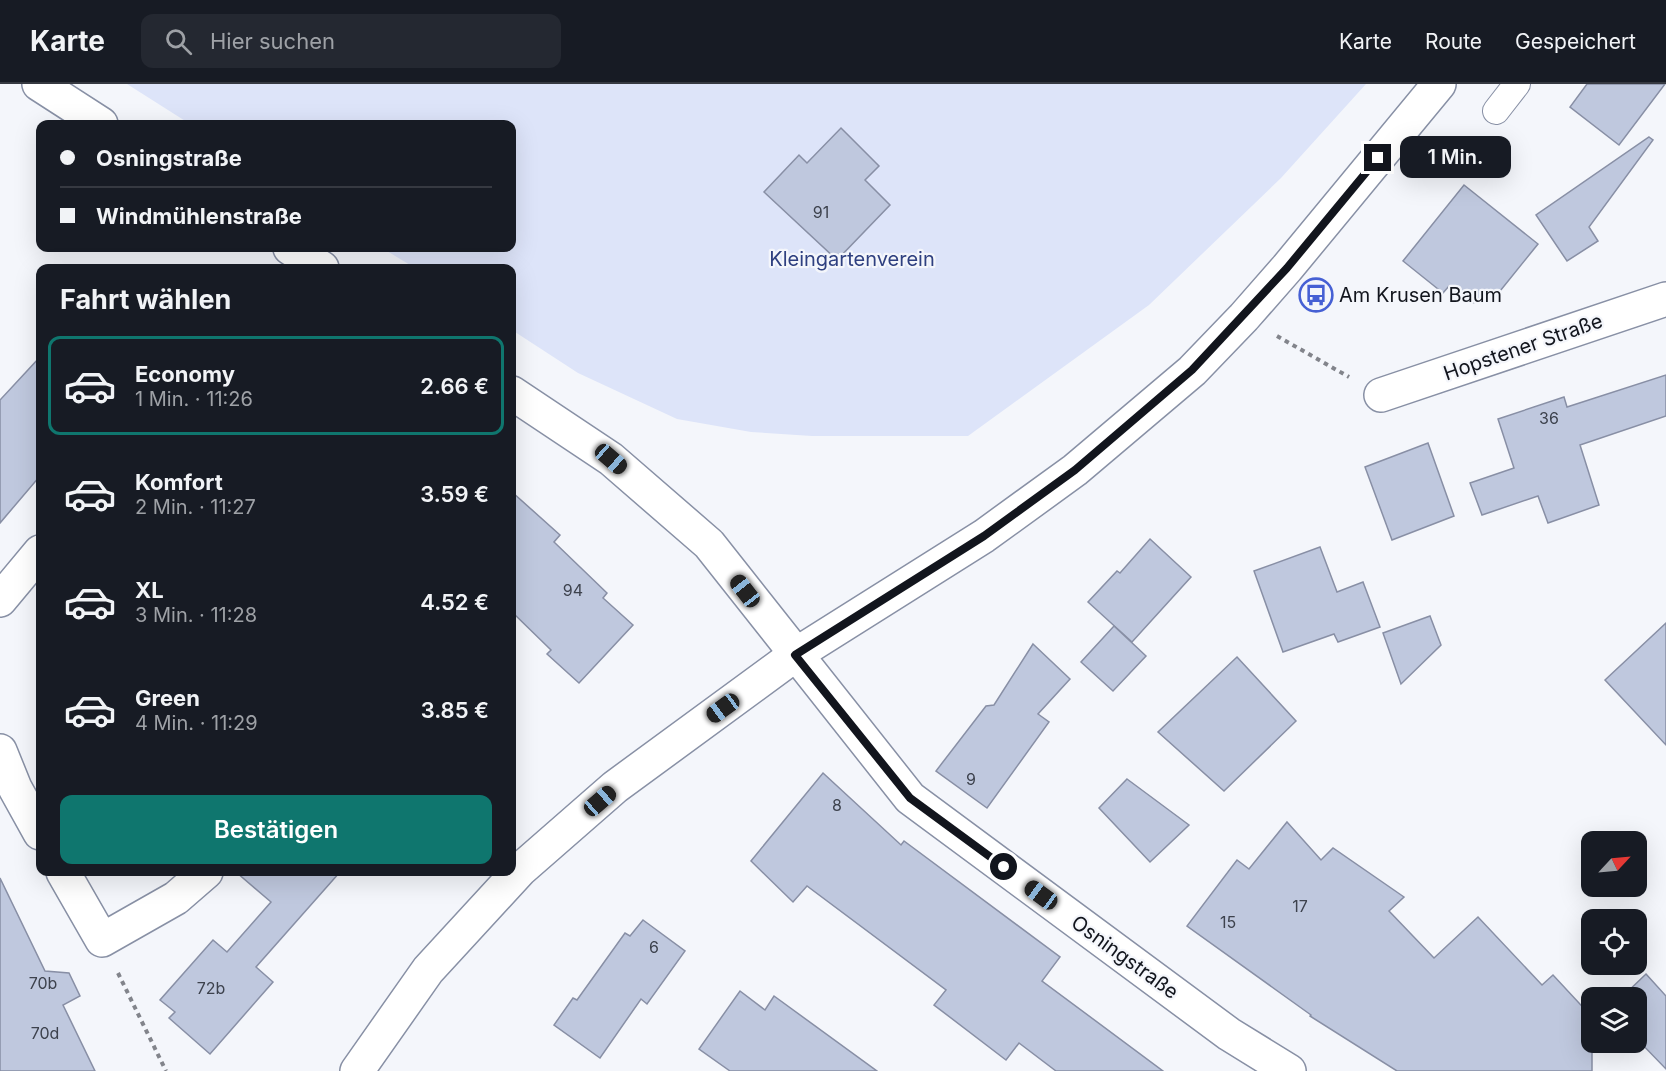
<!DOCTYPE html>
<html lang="de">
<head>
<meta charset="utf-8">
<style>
	:root { --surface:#171b24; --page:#242831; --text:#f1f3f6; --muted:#9ea1a6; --line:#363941; --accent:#0f766e }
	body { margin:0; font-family:Inter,sans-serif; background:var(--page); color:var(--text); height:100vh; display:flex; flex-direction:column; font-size:22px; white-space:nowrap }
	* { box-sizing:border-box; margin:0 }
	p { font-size:20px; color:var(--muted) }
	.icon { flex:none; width:33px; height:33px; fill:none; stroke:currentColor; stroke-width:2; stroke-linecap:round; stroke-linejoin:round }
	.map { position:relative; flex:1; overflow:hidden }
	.side { position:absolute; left:36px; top:180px; width:480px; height:612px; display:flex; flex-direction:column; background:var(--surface); border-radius:12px; box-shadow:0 6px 24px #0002 }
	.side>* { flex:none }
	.guide { position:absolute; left:36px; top:36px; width:480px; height:132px; border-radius:12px; box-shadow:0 6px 24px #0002; display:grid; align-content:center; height:132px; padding:0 24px; background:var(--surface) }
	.needle { width:39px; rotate:64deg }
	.controls { position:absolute; left:1581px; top:747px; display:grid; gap:12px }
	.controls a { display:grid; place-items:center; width:66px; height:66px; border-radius:12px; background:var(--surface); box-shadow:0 6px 24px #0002; font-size:30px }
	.end { position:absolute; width:27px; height:27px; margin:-14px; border:8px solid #12151d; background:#fff; box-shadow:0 0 0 3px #fff }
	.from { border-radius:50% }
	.bubble { position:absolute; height:42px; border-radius:12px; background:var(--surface); box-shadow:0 6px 24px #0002; font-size:20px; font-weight:600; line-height:42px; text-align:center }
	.car { position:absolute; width:18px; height:36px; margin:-18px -9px; border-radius:8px; box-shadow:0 0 4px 2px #0007; background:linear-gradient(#222 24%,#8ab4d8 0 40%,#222 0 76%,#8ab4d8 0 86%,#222 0) }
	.guide b { display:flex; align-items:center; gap:21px; height:57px; font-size:22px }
	.guide b+b { border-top:2px solid var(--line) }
	.guide i { width:15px; height:15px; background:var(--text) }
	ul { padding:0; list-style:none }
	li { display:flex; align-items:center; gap:18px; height:99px; margin:0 12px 9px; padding:0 12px; border:3px solid transparent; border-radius:12px }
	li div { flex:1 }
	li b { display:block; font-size:22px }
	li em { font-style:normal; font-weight:600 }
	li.selected { border-color:var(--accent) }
	li>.icon { width:54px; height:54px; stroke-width:1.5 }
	h2 { padding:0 24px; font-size:27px; line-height:72px }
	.cta { display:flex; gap:12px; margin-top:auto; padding:12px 24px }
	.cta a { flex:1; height:69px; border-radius:12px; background:var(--accent); color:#fff; font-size:24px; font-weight:600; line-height:69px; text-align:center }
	header { display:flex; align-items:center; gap:36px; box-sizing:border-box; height:84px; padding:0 30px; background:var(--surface); border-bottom:2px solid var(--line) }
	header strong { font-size:28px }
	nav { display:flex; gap:33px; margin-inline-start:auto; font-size:21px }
	.search { width:420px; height:54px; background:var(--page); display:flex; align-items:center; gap:15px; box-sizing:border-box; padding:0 21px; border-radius:12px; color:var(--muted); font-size:22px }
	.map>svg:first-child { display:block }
</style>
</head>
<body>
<header>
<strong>Karte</strong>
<div class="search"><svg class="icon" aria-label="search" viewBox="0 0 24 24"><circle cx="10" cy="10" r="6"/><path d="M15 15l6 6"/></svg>Hier suchen</div>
<nav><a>Karte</a><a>Route</a><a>Gespeichert</a></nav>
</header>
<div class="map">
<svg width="1666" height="987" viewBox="0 0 1666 987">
	<rect width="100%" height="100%" fill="#f4f6fb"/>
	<polygon fill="#dde4f9" points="127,0 1366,0 1281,94 1149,221 968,352 812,352 751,348 677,335 578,289 512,246 512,184 415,184 382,164 512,164 512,40 190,40"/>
	<g fill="#bfc8de" stroke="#888fa5" stroke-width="1.5">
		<polygon points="1587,0 1665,0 1619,61 1570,23"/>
		<polygon points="841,44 879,82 865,96 890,121 837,176 764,108 799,71 807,79"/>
		<polygon points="1649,53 1653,56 1589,143 1598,157 1567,177 1536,131"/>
		<polygon points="1464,101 1538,160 1492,217 1469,219 1449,202 1443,209 1403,177"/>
		<polygon points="40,273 40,392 0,439 0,316"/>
		<polygon points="1666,291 1666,332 1580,361 1599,421 1548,439 1538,412 1482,431 1470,399 1514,384 1498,335 1564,313 1567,323"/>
		<polygon points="1428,359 1454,432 1392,456 1365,383"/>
		<polygon points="512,408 560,451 554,458 607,509 603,514 633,541 579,599 547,570 551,566 512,528"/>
		<polygon points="1150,455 1191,493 1132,558 1088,518 1117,487 1120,489"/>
		<polygon points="1320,463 1337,508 1363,498 1380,543 1338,558 1334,550 1283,568 1254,487"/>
		<polygon points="1430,532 1441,561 1401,600 1383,549"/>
		<polygon points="1666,539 1666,661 1605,596"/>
		<polygon points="1114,542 1146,572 1113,607 1081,578"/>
		<polygon points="1033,560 1070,595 1038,630 1049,638 987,724 936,687 986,622 994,621"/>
		<polygon points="1237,573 1296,637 1224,707 1158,648"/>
		<polygon points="823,689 901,761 904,757 1060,873 1042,897 1163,987 1056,987 1019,959 1006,976 934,921 946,906 807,802 793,818 751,777"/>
		<polygon points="1127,695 1189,741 1150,778 1099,724"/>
		<polygon points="1287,738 1321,776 1333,764 1404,813 1389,827 1434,874 1478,833 1542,901 1553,891 1592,933 1592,987 1397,987 1310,932 1311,931 1187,842 1237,776 1249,785"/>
		<polygon points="236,788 340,788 256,883 273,898 210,970 169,934 175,928 160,916 213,856 227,868 271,818"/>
		<polygon points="0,794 45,887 69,889 80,912 63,921 95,987 0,987"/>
		<polygon points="643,836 685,867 647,920 641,915 600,974 554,941 573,914 577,916 625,849 630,852"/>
		<polygon points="1646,890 1666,912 1666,985 1636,954 1636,914 1621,914"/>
		<polygon points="740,907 765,926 774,912 877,987 730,987 699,965"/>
	</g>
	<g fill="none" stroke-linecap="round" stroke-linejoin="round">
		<g stroke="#8890a5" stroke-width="28">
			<polyline id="service" points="1496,27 1517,0"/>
		</g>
		<g stroke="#8890a5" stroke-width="36">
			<g id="minor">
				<polyline points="39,0 101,40"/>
				<polyline points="290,164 322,184"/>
				<polyline points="512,309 611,375 709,460 910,714 1229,950 1289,987"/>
				<polyline points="1381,311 1666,215"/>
				<polyline points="0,516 40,468"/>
				<polyline points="0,667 15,704 40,749"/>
				<polyline points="63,788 102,856 176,814 206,788"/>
			</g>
		</g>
		<g stroke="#8890a5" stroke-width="36">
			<polyline id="tertiary" points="357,987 428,886 520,786 615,703 795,571 984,452 1075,386 1192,287 1244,233 1287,184 1439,0"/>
		</g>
		<g stroke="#82848b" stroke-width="4" stroke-dasharray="4.5 4.5" stroke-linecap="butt">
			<polyline points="1277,252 1349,293"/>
			<polyline points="118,889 166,987"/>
		</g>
		<use href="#service" stroke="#fff" stroke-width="26"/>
		<use href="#minor" stroke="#fff" stroke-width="33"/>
		<use href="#tertiary" stroke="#fff" stroke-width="33"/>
	</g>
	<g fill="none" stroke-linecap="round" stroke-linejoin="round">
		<polyline stroke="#12151d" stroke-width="8" points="1004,783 910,714 795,571 984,452 1075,386 1192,286 1287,184 1378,74"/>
	</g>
	<defs>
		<g id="bus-ring" transform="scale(1.725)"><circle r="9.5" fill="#f4f6fb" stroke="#4660d4" stroke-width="1.5"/><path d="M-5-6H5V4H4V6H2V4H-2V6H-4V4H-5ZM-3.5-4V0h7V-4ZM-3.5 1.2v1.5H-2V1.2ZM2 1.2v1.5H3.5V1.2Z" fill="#4660d4"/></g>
	</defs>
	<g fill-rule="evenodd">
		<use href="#bus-ring" x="1316" y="211"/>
	</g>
	<g text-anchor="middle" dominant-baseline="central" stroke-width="4.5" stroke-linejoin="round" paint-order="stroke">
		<g font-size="16" fill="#3d424d">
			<text x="821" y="128">91</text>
			<text x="1549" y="334">36</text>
			<text x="573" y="506">94</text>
			<text x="971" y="695">9</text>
			<text x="837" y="721">8</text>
			<text x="1300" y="822">17</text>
			<text x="1228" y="838">15</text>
			<text x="654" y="863">6</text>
			<text x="43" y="899">70b</text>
			<text x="211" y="904">72b</text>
			<text x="45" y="949">70d</text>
		</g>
		<g font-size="20" fill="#2f4080" stroke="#f4f6fb">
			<text x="852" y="175">Kleingartenverein</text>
		</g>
		<g font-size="20" fill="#12151d" stroke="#f4f6fb" text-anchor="start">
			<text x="1339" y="211">Am Krusen Baum</text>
		</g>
		<g font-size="20" fill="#12151d" stroke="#f4f6fb">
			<text transform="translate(1523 263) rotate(-19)">Hopstener Straße</text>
			<text transform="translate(1125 873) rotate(36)">Osningstraße</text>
		</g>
	</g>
</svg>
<div class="controls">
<a><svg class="needle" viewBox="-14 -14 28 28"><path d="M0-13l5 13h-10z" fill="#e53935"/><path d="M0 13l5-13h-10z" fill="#9ea1a6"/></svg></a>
<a><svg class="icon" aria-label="locate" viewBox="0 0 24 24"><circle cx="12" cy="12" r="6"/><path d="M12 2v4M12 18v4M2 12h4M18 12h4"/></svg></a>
<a><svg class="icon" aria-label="layers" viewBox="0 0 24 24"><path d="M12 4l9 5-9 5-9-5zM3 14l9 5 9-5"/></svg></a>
</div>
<i class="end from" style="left:1004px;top:783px"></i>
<i class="end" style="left:1378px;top:74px"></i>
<div class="bubble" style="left:1400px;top:52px;width:111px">1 Min.</div>
<i class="car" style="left:611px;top:375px;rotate:131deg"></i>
<i class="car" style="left:745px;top:507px;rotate:322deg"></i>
<i class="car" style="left:723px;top:624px;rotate:234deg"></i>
<i class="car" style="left:600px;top:717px;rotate:49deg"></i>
<i class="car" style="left:1041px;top:811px;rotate:306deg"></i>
<div class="guide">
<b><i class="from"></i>Osningstraße</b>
<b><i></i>Windmühlenstraße</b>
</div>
<section class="side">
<h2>Fahrt wählen</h2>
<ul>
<li class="selected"><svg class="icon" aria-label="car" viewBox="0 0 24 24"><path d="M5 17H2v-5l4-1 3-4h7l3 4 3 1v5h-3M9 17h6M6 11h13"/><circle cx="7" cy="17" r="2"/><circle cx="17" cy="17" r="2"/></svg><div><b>Economy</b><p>1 Min. · 11:26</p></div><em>2.66 €</em></li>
<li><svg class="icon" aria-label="car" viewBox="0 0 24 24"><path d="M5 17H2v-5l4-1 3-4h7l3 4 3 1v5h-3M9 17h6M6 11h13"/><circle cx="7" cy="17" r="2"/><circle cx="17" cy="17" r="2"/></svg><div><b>Komfort</b><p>2 Min. · 11:27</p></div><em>3.59 €</em></li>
<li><svg class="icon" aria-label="car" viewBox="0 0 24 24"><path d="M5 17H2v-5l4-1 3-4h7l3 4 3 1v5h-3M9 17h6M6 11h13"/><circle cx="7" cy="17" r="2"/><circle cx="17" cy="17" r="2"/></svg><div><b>XL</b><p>3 Min. · 11:28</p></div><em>4.52 €</em></li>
<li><svg class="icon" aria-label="car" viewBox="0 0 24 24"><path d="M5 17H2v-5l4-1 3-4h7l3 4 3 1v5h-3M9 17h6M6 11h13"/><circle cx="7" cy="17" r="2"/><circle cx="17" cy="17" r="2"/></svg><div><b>Green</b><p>4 Min. · 11:29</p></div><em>3.85 €</em></li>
</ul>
<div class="cta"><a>Bestätigen</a></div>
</section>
</div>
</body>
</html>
